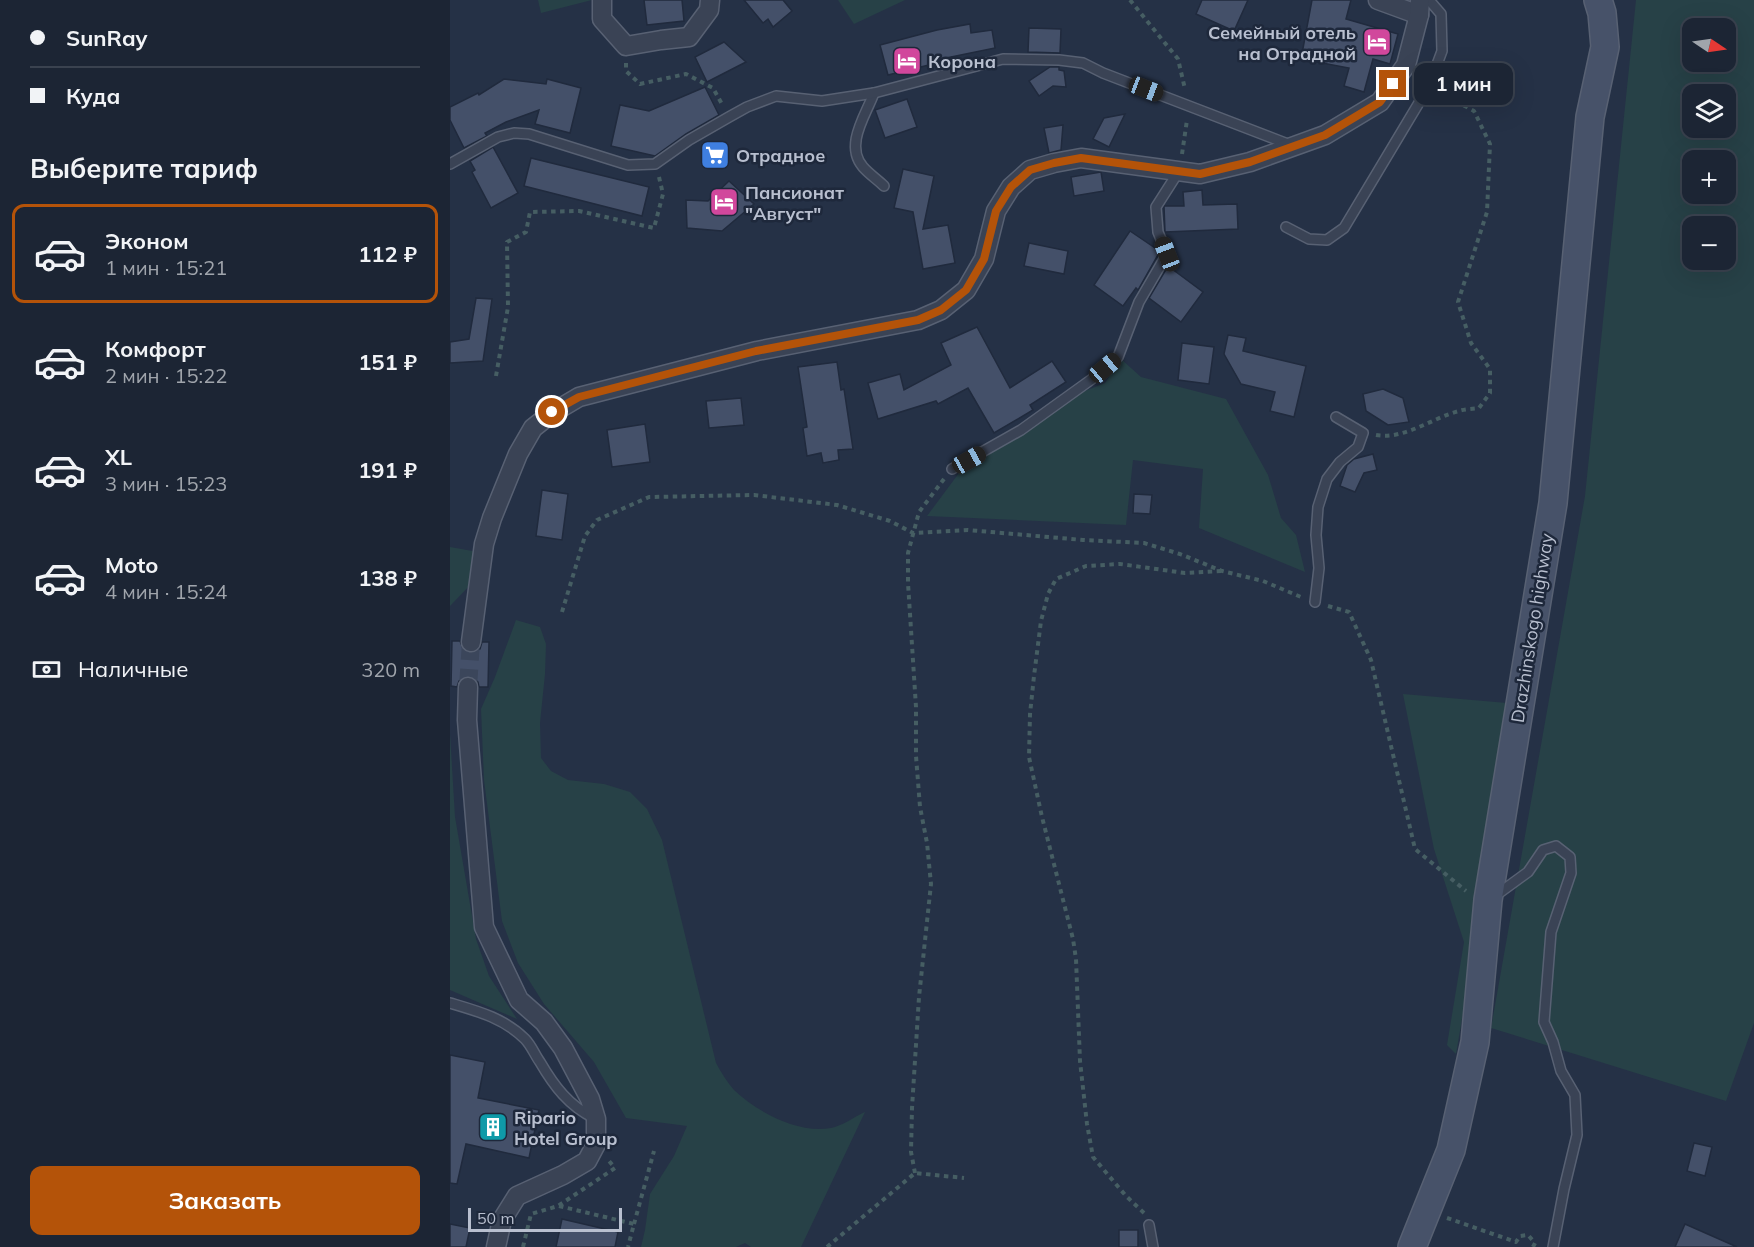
<!DOCTYPE html>
<html lang="ru">
<head>
<meta charset="utf-8">
<style>
	:root { --surface:#1c2534; --page:#293140; --text:#f1f3f6; --muted:#a0a5ac; --line:#3a424f; --accent:#b45309 }
	body { margin:0; font-family:Mulish,sans-serif; background:var(--page); color:var(--text); height:100vh; display:flex; flex-direction:column; font-size:22px; white-space:nowrap }
	* { box-sizing:border-box; margin:0 }
	p { font-size:20px; color:var(--muted) }
	.icon { flex:none; width:33px; height:33px; fill:none; stroke:currentColor; stroke-width:2; stroke-linecap:round; stroke-linejoin:round }
	.map { position:relative; flex:1; overflow:hidden }
	.sheet { display:flex; flex-direction:column; background:var(--surface); width:450px }
	.sheet>* { flex:none }
	.guide { display:grid; align-content:center; height:132px; padding:0 30px; background:var(--surface) }
	.needle { width:39px; rotate:103deg }
	.fabs { position:absolute; left:1232px; top:18px; display:grid; gap:12px }
	.fabs a { display:grid; place-items:center; width:54px; height:54px; border-radius:12px; background:var(--surface); box-shadow:0 6px 24px #0002,0 0 0 2px var(--line); font-size:30px }
	.scale { position:absolute; left:18px; bottom:15px; width:154px; box-sizing:border-box; padding-left:6px; border:3px solid #b8bfcf; border-top:0; font-size:16px; line-height:21px; white-space:nowrap; color:#b8bfcf; -webkit-text-stroke:4px #1e283b; paint-order:stroke }
	.end { position:absolute; width:27px; height:27px; margin:-14px; border:8px solid #b45309; background:#fff; box-shadow:0 0 0 3px #fff }
	.from { border-radius:50% }
	.bubble { position:absolute; height:42px; border-radius:12px; background:var(--surface); box-shadow:0 6px 24px #0002,0 0 0 2px var(--line); font-size:20px; font-weight:700; line-height:42px; text-align:center }
	.car { position:absolute; width:18px; height:36px; margin:-18px -9px; border-radius:8px; box-shadow:0 0 4px 2px #0007; background:linear-gradient(#222 24%,#8ab4d8 0 40%,#222 0 76%,#8ab4d8 0 86%,#222 0) }
	.guide b { display:flex; align-items:center; gap:21px; height:57px; font-size:22px }
	.guide b+b { border-top:2px solid var(--line) }
	.guide i { width:15px; height:15px; background:var(--text) }
	ul { padding:0; list-style:none }
	li { display:flex; align-items:center; gap:18px; height:99px; margin:0 12px 9px; padding:0 18px; border:3px solid transparent; border-radius:12px }
	li div { flex:1 }
	li b { display:block; font-size:22px }
	li em { font-style:normal; font-weight:700 }
	li.current { border-color:var(--accent) }
	li>.icon { width:54px; height:54px; stroke-width:1.5 }
	h2 { padding:0 30px; font-size:27px; line-height:72px }
	.pay { display:flex; align-items:center; gap:15px; height:66px; padding:0 30px; font-size:22px }
	.pay p { margin-inline-start:auto }
	.action { display:flex; gap:12px; margin-top:auto; padding:12px 30px }
	.action a { flex:1; height:69px; border-radius:12px; background:var(--accent); color:#fff; font-size:24px; font-weight:700; line-height:69px; text-align:center }
	main { display:flex; flex:1; min-height:0 }
	.map>svg:first-child { display:block }
</style>
</head>
<body>
<main>
<section class="sheet">
<div class="guide">
<b><i class="from"></i>SunRay</b>
<b><i></i>Куда</b>
</div>
<h2>Выберите тариф</h2>
<ul>
<li class="current"><svg class="icon" aria-label="car" viewBox="0 0 24 24"><path d="M5 17H2v-5l4-1 3-4h7l3 4 3 1v5h-3M9 17h6M6 11h13"/><circle cx="7" cy="17" r="2"/><circle cx="17" cy="17" r="2"/></svg><div><b>Эконом</b><p>1 мин · 15:21</p></div><em>112 ₽</em></li>
<li><svg class="icon" aria-label="car" viewBox="0 0 24 24"><path d="M5 17H2v-5l4-1 3-4h7l3 4 3 1v5h-3M9 17h6M6 11h13"/><circle cx="7" cy="17" r="2"/><circle cx="17" cy="17" r="2"/></svg><div><b>Комфорт</b><p>2 мин · 15:22</p></div><em>151 ₽</em></li>
<li><svg class="icon" aria-label="car" viewBox="0 0 24 24"><path d="M5 17H2v-5l4-1 3-4h7l3 4 3 1v5h-3M9 17h6M6 11h13"/><circle cx="7" cy="17" r="2"/><circle cx="17" cy="17" r="2"/></svg><div><b>XL</b><p>3 мин · 15:23</p></div><em>191 ₽</em></li>
<li><svg class="icon" aria-label="car" viewBox="0 0 24 24"><path d="M5 17H2v-5l4-1 3-4h7l3 4 3 1v5h-3M9 17h6M6 11h13"/><circle cx="7" cy="17" r="2"/><circle cx="17" cy="17" r="2"/></svg><div><b>Moto</b><p>4 мин · 15:24</p></div><em>138 ₽</em></li>
</ul>
<div class="pay"><svg class="icon" aria-label="cash" viewBox="0 0 24 24"><path d="M3 7h18v10H3z"/><circle cx="12" cy="12" r="2"/></svg>Наличные<p>320 m</p></div>
<div class="action"><a>Заказать</a></div>
</section>
<div class="map">
<svg width="1304" height="1247" viewBox="0 0 1304 1247">
	<rect width="100%" height="100%" fill="#253146"/>
	<g fill="#274147" fill-rule="evenodd">
		<polygon points="88,0 142,0 91,13"/>
		<polygon points="388,0 455,0 404,24"/>
		<path d="M 1186,0 L 1304,0 L 1304,1023 L 1276,1101 L 1041,1028 L 1135,496 ZM 1242,28 L 1275,28 L 1275,62 L 1242,62 ZM 1242,94 L 1275,94 L 1275,128 L 1242,128 ZM 1242,160 L 1275,160 L 1275,194 L 1242,194 ZM 1242,226 L 1275,226 L 1275,260 L 1242,260 Z"/>
		<polygon points="671,359 691,377 776,399 818,475 831,518 846,535 855,572 749,528 753,469 683,460 676,525 477,516 518,461 600,405 655,383"/>
		<polygon points="0,547 28,552 23,582 0,606"/>
		<path d="M 66,620 L 90,627 L 96,644 L 95,674 L 90,723 L 91,758 L 101,771 L 118,780 L 154,784 L 180,792 L 197,809 L 212,840 L 266,1063 C 271,1072 277,1082 284,1090 C 307,1112 348,1134 381,1128 C 392,1126 404,1117 415,1112 L 351,1247 L 301,1247 L 295,1243 L 286,1247 L 191,1247 L 195,1230 L 200,1194 L 224,1156 L 237,1126 L 176,1118 L 144,1062 L 94,1004 L 68,963 L 52,921 L 34,780 L 31,709 L 45,677 Z"/>
		<polygon points="953,694 1057,703 1037,874 1006,1054 997,1045 1014,942 984,849"/>
		<polygon points="0,733 5,817 26,939 39,976 67,1019 0,990"/>
	</g>
	<g fill="#445069" stroke="#202a3d" stroke-width="1.5">
		<polygon points="194,0 232,0 234,21 197,25"/>
		<polygon points="294,0 333,0 342,11 323,27 318,19 313,23"/>
		<polygon points="752,0 798,0 784,31 746,14"/>
		<polygon points="862,0 901,0 896,19 948,34 940,64 923,59 914,92 894,86 899,68 851,59"/>
		<polygon points="520,24 521,33 542,30 545,48 486,60 487,63 438,75 430,45 487,30"/>
		<polygon points="579,28 611,29 610,53 578,52"/>
		<polygon points="274,42 296,62 257,82 245,57"/>
		<polygon points="600,67 609,67 609,70 614,71 616,87 603,86 589,96 579,81"/>
		<polygon points="54,79 96,84 97,79 131,88 120,133 85,124 89,110 56,122 35,133 37,136 14,148 0,120 0,107 28,93 29,95"/>
		<polygon points="255,87 269,115 236,134 205,156 161,146 170,105 199,111"/>
		<polygon points="457,99 467,127 435,138 425,110"/>
		<polygon points="675,114 659,147 643,139 654,118"/>
		<polygon points="613,125 611,150 599,153 594,128"/>
		<polygon points="43,147 68,193 41,208 22,172 25,170 20,161"/>
		<polygon points="81,158 199,187 192,216 74,186"/>
		<polygon points="453,169 484,176 473,229 498,225 505,263 473,269 463,212 444,208"/>
		<polygon points="651,172 654,191 624,196 621,177"/>
		<polygon points="279,181 304,204 272,231 237,228 236,200 258,201"/>
		<polygon points="752,190 753,205 787,204 788,229 715,232 714,206 734,206 733,192"/>
		<polygon points="680,231 708,250 709,253 688,290 686,288 673,306 644,285"/>
		<polygon points="579,243 618,251 614,274 574,266"/>
		<polygon points="718,266 753,292 731,322 699,298"/>
		<polygon points="26,298 42,299 33,361 0,363 0,342 19,339"/>
		<polygon points="527,327 560,388 602,361 616,382 580,405 583,410 544,433 518,388 488,404 486,401 428,419 418,383 450,374 454,390 501,365 491,343"/>
		<polygon points="778,335 796,338 793,351 856,366 844,417 820,411 825,392 791,384 774,354"/>
		<polygon points="732,343 764,347 759,384 728,380"/>
		<polygon points="387,362 391,390 394,389 403,449 388,450 389,460 373,463 371,453 357,456 353,428 357,427 348,367"/>
		<polygon points="933,389 953,398 959,422 938,425 916,411 913,394"/>
		<polygon points="291,398 294,425 259,428 256,401"/>
		<polygon points="195,424 200,462 162,467 157,430"/>
		<polygon points="923,454 927,470 914,473 905,492 890,486 897,465 904,459"/>
		<polygon points="92,490 118,494 112,540 86,536"/>
		<polygon points="684,494 702,495 700,514 683,513"/>
		<polygon points="2,641 10,641 14,651 20,653 30,649 32,642 39,642 38,687 29,687 28,682 24,678 18,676 9,681 7,687 1,686"/>
		<polygon points="0,1055 35,1062 28,1098 89,1110 79,1158 16,1144 7,1184 0,1183"/>
		<polygon points="1244,1143 1262,1147 1255,1176 1237,1171"/>
		<polygon points="112,1219 168,1232 165,1247 106,1247"/>
		<polygon points="0,1224 20,1228 16,1247 0,1247"/>
		<polygon points="1235,1224 1287,1247 1225,1247"/>
		<rect x="669" y="1230" width="19" height="17"/>
	</g>
	<g fill="none" stroke-linecap="round" stroke-linejoin="round">
		<polyline stroke="#3b465b" stroke-width="18" stroke-dasharray="18 9" stroke-linecap="butt" points="18,687 21,642"/>
		<g stroke="#586173" stroke-width="12">
			<g id="lane">
				<path d="M 424,93 C 416,115 394,145 413,167 C 419,174 428,180 434,186"/>
				<polyline points="0,164 48,137 64,133 79,134 178,165 205,164 239,140 279,117 297,107 326,96 372,101 424,93 553,59 609,60 633,63 653,73 843,146"/>
				<polyline points="836,227 859,239 877,240 894,228 979,86 992,51 991,14 979,0"/>
				<polyline points="502,469 571,430 642,379 668,357 689,302 717,254 708,232 706,207 729,171"/>
				<polyline points="865,602 869,568 866,535 868,507 877,479 890,462 908,447 913,433 886,417"/>
				<polyline points="1045,896 1078,872 1093,850 1106,846 1120,857 1121,873 1101,932 1094,1022 1103,1042 1111,1071 1125,1095 1127,1135 1114,1189 1103,1247"/>
				<path d="M 0,1003 C 27,1011 54,1018 75,1039 C 81,1045 85,1055 90,1062 C 104,1086 119,1106 144,1118"/>
				<polyline points="699,1225 703,1247"/>
			</g>
		</g>
		<g stroke="#586173" stroke-width="21">
			<g id="street">
				<polyline points="152,0 152,19 176,46 211,40 239,37 259,10 260,0"/>
				<polyline points="928,0 969,15"/>
				<polyline points="21,642 34,544 42,518 68,454 83,428 102,413 129,397 307,351 468,320 491,310 516,290 534,259 546,211 561,187 580,170 604,163 631,158 750,174 800,162 875,135 930,102 956,65 969,15 970,0"/>
				<polyline points="18,687 17,720 34,927 69,1000 94,1022 113,1048 140,1099 146,1119 146,1144 137,1161 113,1175 67,1196 52,1220 46,1247"/>
			</g>
		</g>
		<g stroke="#586173" stroke-width="30">
			<polyline id="secondary" points="962,1247 1001,1150 1025,1042 1038,900 1103,503 1140,117 1155,47 1152,13 1148,0"/>
		</g>
		<g stroke="#465e63" stroke-width="4" stroke-dasharray="4.5 4.5" stroke-linecap="butt">
			<polyline points="680,0 728,59 735,89"/>
			<polyline points="176,63 176,71 190,84 236,74 263,88 273,106"/>
			<polyline points="732,154 737,120"/>
			<polyline points="46,376 58,307 57,242 76,232 80,212 129,211 204,228 213,194 209,177"/>
			<path d="M 926,435 C 954,440 982,418 1009,411 C 1015,409 1022,409 1029,408 L 1040,393 L 1040,369 L 1021,343 L 1008,302 L 1037,212 L 1040,144 L 1024,111 L 991,93"/>
			<polyline points="878,606 899,612 921,660 965,849 1016,891"/>
			<polyline points="112,612 135,536 147,520 199,497 304,495 387,505 440,521 463,533 518,530 633,540 694,543 730,554 772,571 813,581 851,597"/>
			<polyline points="465,1173 461,1152 462,1108 469,997 481,884 477,843 470,807 466,756 466,707 458,583 458,553 469,512 494,479"/>
			<polyline points="109,1206 184,1224 178,1247"/>
			<polyline points="694,1213 676,1196 643,1157 637,1124 630,1061 626,959 623,939 592,817 579,757 580,714 584,676 591,621 598,594 606,579 636,566 670,564 735,573 771,571"/>
			<polyline points="997,1218 1066,1242 1070,1236 1078,1235 1085,1243 1083,1247"/>
			<polyline points="184,1224 204,1151"/>
			<polyline points="73,1247 81,1214 108,1206 165,1168 159,1161"/>
			<polyline points="377,1247 465,1173 514,1178"/>
		</g>
		<use href="#lane" stroke="#3a4355" stroke-width="9"/>
		<use href="#street" stroke="#3a4355" stroke-width="18"/>
		<use href="#secondary" stroke="#475269" stroke-width="27"/>
	</g>
	<g fill="none" stroke-linecap="round" stroke-linejoin="round">
		<polyline stroke="#b45309" stroke-width="8" points="102,412 129,397 306,351 468,320 491,310 516,290 534,259 546,211 561,187 580,170 604,163 631,158 750,174 783,166 800,162 875,135 930,102 943,84"/>
	</g>
	<defs>
		<g id="hotel-square" transform="scale(1.5)"><rect x="-9" y="-9" width="18" height="18" rx="4" fill="#d1479c" stroke="#1e283b"/><path d="M-6-4.5h1.5V1H6V5H4.5V3h-9V5H-6ZM-4 0a1.8 1.8 0 1 1 3.6 0ZM.5 0V-2.5h3Q6-2.5 6 0Z" fill="#fff"/></g>
		<g id="supermarket-square" transform="scale(1.5)"><rect x="-9" y="-9" width="18" height="18" rx="4" fill="#3f7fe0" stroke="#1e283b"/><path d="M-6-5.5h2.5l.6 2H6L4.5 2H-2.5L-4.4-4H-6ZM-1.5 3.2a1.3 1.3 0 1 0 .1 0ZM3 3.2a1.3 1.3 0 1 0 .1 0Z" fill="#fff"/></g>
		<g id="building-square" transform="scale(1.5)"><rect x="-9" y="-9" width="18" height="18" rx="4" fill="#0f9aa8" stroke="#1e283b"/><path d="M-4-6H4V6H1V3H-1V6H-4ZM-2.5-4.3h1.7v1.8h-1.7ZM.8-4.3h1.7v1.8H.8ZM-2.5-1h1.7V.8h-1.7ZM.8-1h1.7V.8H.8Z" fill="#fff"/></g>
	</defs>
	<g fill-rule="evenodd">
		<use href="#hotel-square" x="927" y="42"/>
		<use href="#hotel-square" x="457" y="61"/>
		<use href="#supermarket-square" x="265" y="155"/>
		<use href="#hotel-square" x="274" y="202"/>
		<use href="#building-square" x="43" y="1127"/>
	</g>
	<g text-anchor="middle" dominant-baseline="central" stroke-width="5" stroke-linejoin="round" paint-order="stroke">
		<g font-size="18" font-weight="bold" fill="#b8bfcf" stroke="#1e283b" text-anchor="start">
			<text x="906" y="32" text-anchor="end">Семейный отель<tspan x="906" dy="21">на Отрадной</tspan></text>
			<text x="478" y="61">Корона</text>
			<text x="286" y="155">Отрадное</text>
			<text x="295" y="192">Пансионат<tspan x="295" dy="21">"Август"</tspan></text>
			<text x="64" y="1117">Ripario<tspan x="64" dy="21">Hotel Group</tspan></text>
		</g>
		<g font-size="18" fill="#b8bfcf" stroke="#1e283b">
			<text transform="translate(1082 628) rotate(-81)">Drazhinskogo highway</text>
		</g>
	</g>
</svg>
<div class="fabs">
<a><svg class="needle" viewBox="-14 -14 28 28"><path d="M0-13l5 13h-10z" fill="#e53935"/><path d="M0 13l5-13h-10z" fill="#a0a5ac"/></svg></a>
<a><svg class="icon" aria-label="layers" viewBox="0 0 24 24"><path d="M12 4l9 5-9 5-9-5zM3 14l9 5 9-5"/></svg></a>
<a>+</a>
<a>−</a>
</div>
<div class="scale">50 m</div>
<i class="end from" style="left:102px;top:412px"></i>
<i class="end" style="left:943px;top:84px"></i>
<div class="bubble" style="left:964px;top:63px;width:99px">1 мин</div>
<i class="car" style="left:696px;top:89px;rotate:111deg"></i>
<i class="car" style="left:717px;top:254px;rotate:339deg"></i>
<i class="car" style="left:655px;top:368px;rotate:50deg"></i>
<i class="car" style="left:519px;top:460px;rotate:61deg"></i>
</div>
</main>
</body>
</html>
